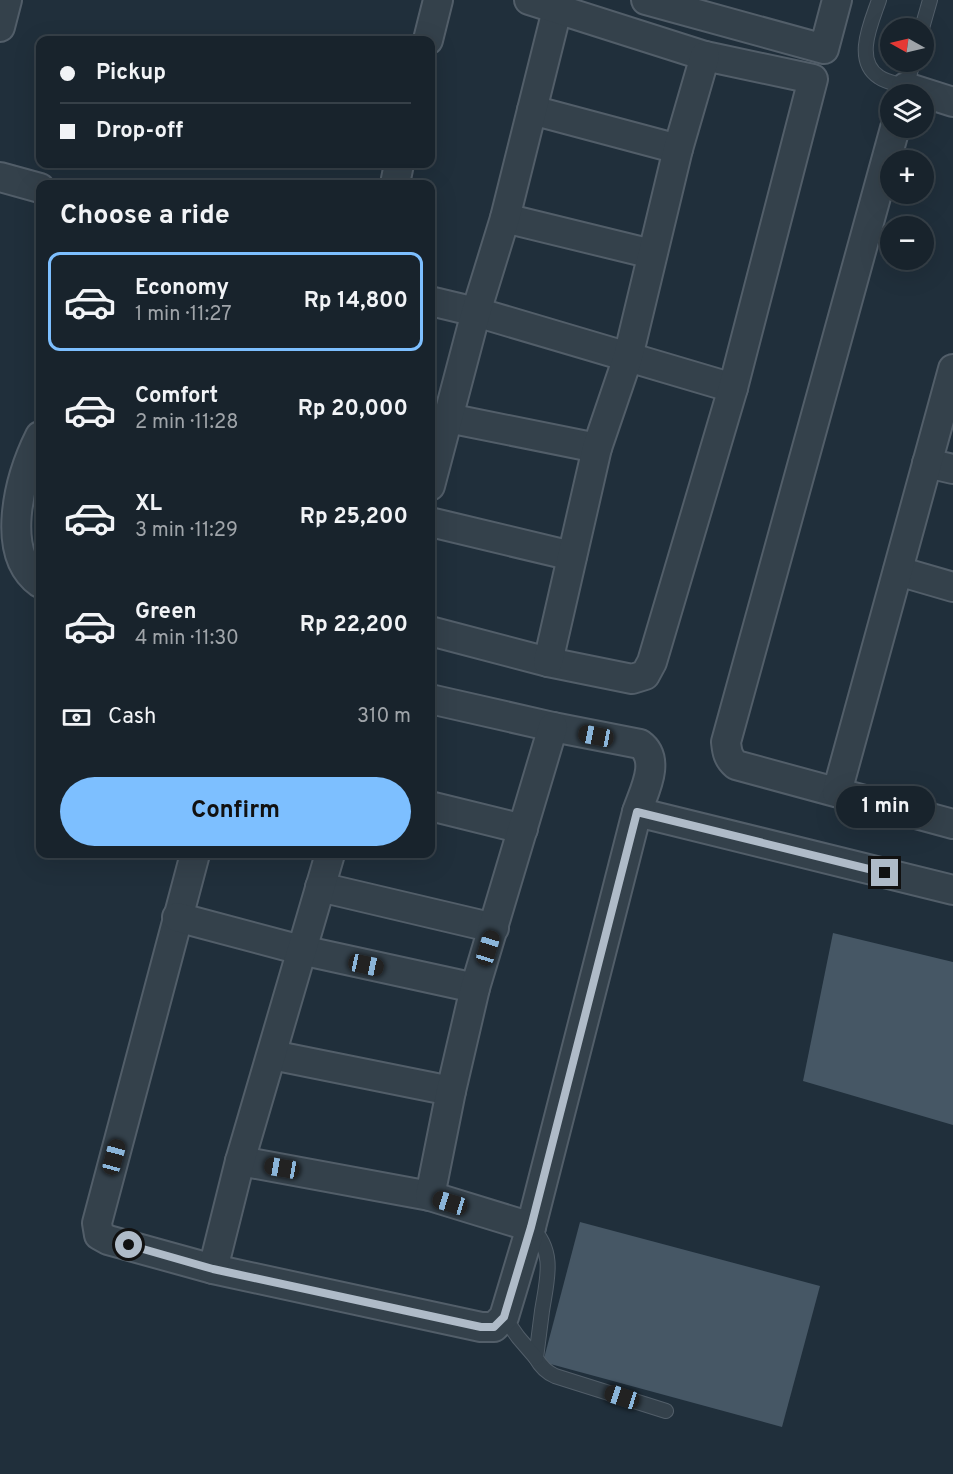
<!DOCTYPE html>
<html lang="en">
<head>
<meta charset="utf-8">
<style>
	:root { --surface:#18232c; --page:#212b34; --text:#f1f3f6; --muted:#9fa4a9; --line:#364048; --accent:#7dbfff }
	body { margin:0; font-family:Overpass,sans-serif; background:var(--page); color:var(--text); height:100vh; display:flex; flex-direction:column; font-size:22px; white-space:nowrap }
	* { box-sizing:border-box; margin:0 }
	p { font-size:20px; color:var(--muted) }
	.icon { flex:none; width:33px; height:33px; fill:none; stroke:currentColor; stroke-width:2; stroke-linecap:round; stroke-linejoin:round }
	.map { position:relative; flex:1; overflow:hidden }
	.side { position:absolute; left:36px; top:180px; width:399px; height:678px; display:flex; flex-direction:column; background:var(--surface); border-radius:12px; box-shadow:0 6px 24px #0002,0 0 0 2px var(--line) }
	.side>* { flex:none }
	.top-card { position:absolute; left:36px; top:36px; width:399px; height:132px; border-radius:12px; box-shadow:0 6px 24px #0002,0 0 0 2px var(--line); display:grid; align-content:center; height:132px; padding:0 24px; background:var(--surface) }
	.needle { width:39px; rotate:278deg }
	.buttons { position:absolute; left:880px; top:18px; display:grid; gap:12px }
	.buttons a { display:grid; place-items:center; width:54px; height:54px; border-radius:50%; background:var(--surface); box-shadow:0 6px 24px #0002,0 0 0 2px var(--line); font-size:30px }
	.end { position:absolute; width:27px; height:27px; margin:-14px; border:8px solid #afbbc8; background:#111; box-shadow:0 0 0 3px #111 }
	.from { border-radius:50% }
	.bubble { position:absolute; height:42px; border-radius:21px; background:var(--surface); box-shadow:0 6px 24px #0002,0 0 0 2px var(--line); font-size:20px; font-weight:700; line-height:42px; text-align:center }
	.car { position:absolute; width:18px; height:36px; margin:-18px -9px; border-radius:8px; box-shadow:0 0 4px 2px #0007; background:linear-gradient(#222 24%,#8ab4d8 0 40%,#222 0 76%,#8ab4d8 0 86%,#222 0) }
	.top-card b { display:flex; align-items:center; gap:21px; height:57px; font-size:22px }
	.top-card b+b { border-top:2px solid var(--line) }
	.top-card i { width:15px; height:15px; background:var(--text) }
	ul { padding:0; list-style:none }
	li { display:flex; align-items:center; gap:18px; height:99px; margin:0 12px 9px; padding:0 12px; border:3px solid transparent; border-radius:12px }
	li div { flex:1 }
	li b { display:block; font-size:22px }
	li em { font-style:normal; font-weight:700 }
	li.selected { border-color:var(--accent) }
	li>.icon { width:54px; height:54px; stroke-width:1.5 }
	h2 { padding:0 24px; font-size:27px; line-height:72px }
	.pay { display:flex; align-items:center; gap:15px; height:66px; padding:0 24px; font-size:22px }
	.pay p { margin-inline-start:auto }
	.cta { display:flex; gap:12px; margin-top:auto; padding:12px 24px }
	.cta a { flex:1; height:69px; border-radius:36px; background:var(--accent); color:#111; font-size:24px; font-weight:700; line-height:69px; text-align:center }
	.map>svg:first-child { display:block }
</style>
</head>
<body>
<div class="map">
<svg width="953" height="1474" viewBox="0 0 953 1474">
	<rect width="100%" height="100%" fill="#202f3b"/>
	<g fill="#465765">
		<polygon points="833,933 953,962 953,1125 803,1081"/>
		<polygon points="580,1222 820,1286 782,1427 543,1362"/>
	</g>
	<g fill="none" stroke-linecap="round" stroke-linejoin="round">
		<g stroke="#525e69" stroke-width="16">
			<g id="lane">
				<path d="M 879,0 C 872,21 853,60 879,77 C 886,82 898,84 906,87 L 913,62"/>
				<polyline points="922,28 930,0"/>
				<path d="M 531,1227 C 556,1252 547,1279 542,1311 C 540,1326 538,1342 536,1358 C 541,1367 546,1372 555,1376 L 666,1411"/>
				<polyline points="504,1317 518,1337 536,1358"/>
			</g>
		</g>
		<g stroke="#525e69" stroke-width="32">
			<g id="street">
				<polyline points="646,0 824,49 837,0"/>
				<polyline points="0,27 7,0"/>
				<polyline points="428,40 438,0"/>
				<polyline points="904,94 906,87 953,102"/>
				<polyline points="532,110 678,149"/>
				<path d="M 895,128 L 726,742 C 727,752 728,758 736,765 L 953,824"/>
				<polyline points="0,177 40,188"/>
				<polyline points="395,184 399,164"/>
				<polyline points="505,218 652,254"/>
				<polyline points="430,301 476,312 733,388"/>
				<polyline points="448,418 597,448"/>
				<path d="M 40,436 C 18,480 0,554 40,583"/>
				<polyline points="927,463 953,469"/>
				<polyline points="430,486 476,312 505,218 557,10"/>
				<polyline points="430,522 572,556"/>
				<polyline points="898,571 953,587"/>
				<polyline points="430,631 548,662 632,679 645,675 652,662 733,388 813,79 705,56 529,0"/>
				<polyline points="548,662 597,448 628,357 678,149 705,56"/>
				<polyline points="837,792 953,369"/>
				<polyline points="430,806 523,829"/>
				<polyline points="637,812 953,890"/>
				<path d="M 195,854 L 97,1223 L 99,1235 L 108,1240 L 213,1269 L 481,1327 L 494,1327 L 504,1317 L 531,1227 L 637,812 C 643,793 662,760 640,744 L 553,727 L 430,699"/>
				<polyline points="320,887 494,928"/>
				<polyline points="177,917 301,950 475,988"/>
				<polyline points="272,1055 451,1091"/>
				<polyline points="240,1161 430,1196 531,1227"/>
				<polyline points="430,1196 451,1091 475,988 553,727"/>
				<polyline points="213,1269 240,1161 330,854"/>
			</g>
		</g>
		<use href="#lane" stroke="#34414b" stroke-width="14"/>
		<use href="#street" stroke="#34414b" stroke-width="28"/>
	</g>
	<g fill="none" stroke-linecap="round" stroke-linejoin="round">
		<polyline stroke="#afbbc8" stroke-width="8" points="129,1245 213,1269 481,1327 494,1327 504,1317 531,1227 637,812 885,873"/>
	</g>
</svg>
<div class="buttons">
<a><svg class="needle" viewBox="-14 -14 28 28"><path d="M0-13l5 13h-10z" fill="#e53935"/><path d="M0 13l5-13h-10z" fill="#9fa4a9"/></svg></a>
<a><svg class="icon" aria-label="layers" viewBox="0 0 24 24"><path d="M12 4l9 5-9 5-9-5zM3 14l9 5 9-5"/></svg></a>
<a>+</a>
<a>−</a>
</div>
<i class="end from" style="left:129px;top:1245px"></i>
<i class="end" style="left:885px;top:873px"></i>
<div class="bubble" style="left:836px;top:786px;width:99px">1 min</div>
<i class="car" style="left:596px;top:736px;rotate:281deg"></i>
<i class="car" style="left:488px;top:948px;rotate:17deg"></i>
<i class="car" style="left:366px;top:965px;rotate:102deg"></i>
<i class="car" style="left:114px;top:1157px;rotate:15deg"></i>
<i class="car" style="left:282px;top:1168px;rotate:280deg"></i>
<i class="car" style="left:450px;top:1203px;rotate:287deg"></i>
<i class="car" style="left:622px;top:1397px;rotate:288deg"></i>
<div class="top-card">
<b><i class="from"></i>Pickup</b>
<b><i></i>Drop-off</b>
</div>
<section class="side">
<h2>Choose a ride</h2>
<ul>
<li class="selected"><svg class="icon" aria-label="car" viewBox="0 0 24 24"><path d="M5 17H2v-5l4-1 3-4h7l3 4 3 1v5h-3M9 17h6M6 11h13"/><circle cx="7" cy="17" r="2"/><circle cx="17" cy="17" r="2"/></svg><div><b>Economy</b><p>1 min · 11:27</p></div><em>Rp 14,800</em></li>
<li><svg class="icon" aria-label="car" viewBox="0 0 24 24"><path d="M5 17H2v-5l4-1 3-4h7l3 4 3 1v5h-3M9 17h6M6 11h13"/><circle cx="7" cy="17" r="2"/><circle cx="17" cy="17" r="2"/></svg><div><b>Comfort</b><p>2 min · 11:28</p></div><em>Rp 20,000</em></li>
<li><svg class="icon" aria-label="car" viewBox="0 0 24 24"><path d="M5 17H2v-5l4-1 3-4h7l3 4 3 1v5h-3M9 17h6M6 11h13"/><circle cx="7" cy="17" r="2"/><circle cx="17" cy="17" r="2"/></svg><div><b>XL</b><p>3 min · 11:29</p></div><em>Rp 25,200</em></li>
<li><svg class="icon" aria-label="car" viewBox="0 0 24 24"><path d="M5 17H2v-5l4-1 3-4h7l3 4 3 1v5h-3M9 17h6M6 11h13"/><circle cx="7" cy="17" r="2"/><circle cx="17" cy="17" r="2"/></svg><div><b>Green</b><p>4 min · 11:30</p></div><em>Rp 22,200</em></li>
</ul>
<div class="pay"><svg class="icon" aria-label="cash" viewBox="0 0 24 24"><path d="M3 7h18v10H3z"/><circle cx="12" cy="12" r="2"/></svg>Cash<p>310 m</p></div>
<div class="cta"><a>Confirm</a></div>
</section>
</div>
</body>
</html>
